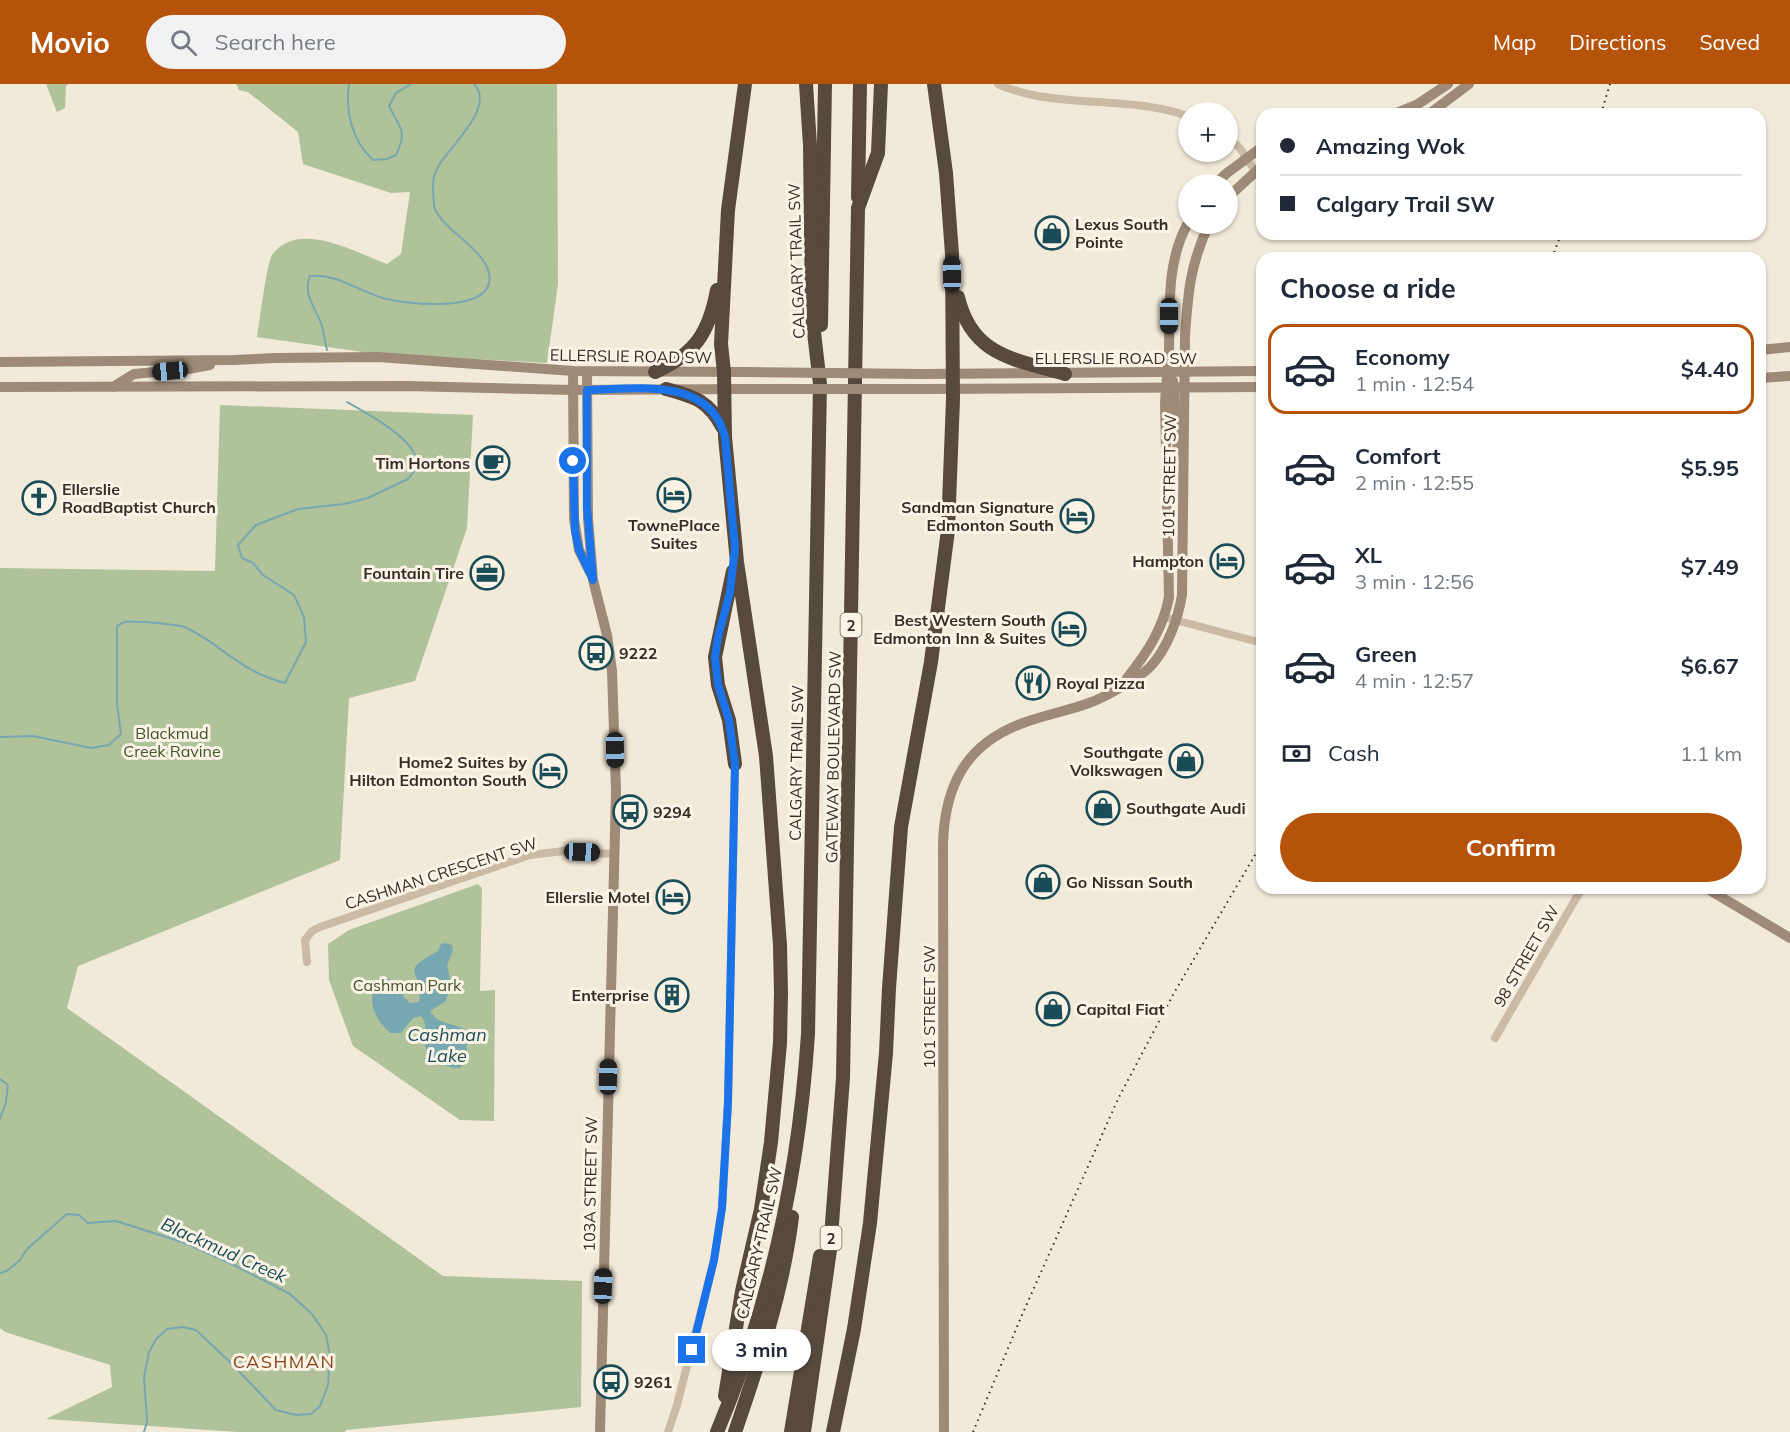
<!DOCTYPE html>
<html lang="en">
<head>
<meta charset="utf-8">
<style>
	:root { --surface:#fff; --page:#f2f2f3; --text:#1f2937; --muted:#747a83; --line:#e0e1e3; --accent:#b45309 }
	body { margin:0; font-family:Mulish,sans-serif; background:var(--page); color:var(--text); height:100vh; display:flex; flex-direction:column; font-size:22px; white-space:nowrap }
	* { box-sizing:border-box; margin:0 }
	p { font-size:20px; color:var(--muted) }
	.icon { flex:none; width:33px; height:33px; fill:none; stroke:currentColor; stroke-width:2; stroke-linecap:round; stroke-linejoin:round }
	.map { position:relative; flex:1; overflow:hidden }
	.details { position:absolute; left:1256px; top:168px; width:510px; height:642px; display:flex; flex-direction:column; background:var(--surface); border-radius:18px; box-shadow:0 2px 4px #0004 }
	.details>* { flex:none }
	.banner { position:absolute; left:1256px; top:24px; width:510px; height:132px; border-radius:18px; box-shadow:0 2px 4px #0004; display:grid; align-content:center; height:132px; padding:0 24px; background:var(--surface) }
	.controls { position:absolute; left:1178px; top:18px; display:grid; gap:12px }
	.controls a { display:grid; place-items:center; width:60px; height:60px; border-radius:50%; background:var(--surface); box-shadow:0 2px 4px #0004; font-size:30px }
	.end { position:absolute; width:27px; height:27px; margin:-14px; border:8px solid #1a73e8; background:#fff; box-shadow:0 0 0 3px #fff }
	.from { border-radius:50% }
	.bubble { position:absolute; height:42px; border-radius:21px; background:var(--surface); box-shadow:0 2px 4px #0004; font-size:20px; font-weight:700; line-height:42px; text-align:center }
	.car { position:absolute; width:18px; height:36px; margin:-18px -9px; border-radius:8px; box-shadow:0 0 4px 2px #0007; background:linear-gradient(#222 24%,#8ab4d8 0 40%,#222 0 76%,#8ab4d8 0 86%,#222 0) }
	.banner b { display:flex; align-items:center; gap:21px; height:57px; font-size:22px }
	.banner b+b { border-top:2px solid var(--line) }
	.banner i { width:15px; height:15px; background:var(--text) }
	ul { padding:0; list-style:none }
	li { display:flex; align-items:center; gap:18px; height:90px; margin:0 12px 9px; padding:0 12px; border:3px solid transparent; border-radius:18px }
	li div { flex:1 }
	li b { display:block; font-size:22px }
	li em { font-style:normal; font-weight:700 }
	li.active { border-color:var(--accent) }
	li>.icon { width:54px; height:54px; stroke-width:1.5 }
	h2 { padding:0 24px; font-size:27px; line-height:72px }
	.pay { display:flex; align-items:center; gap:15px; height:66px; padding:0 24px; font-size:22px }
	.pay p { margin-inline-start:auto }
	.action { display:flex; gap:12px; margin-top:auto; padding:12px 24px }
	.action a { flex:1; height:69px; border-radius:36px; background:var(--accent); color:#fff; font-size:24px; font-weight:700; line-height:69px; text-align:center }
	header { display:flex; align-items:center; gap:36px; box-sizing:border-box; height:84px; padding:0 30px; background:var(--accent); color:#fff }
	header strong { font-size:28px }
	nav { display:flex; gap:33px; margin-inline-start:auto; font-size:21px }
	.search { width:420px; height:54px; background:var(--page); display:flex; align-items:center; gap:15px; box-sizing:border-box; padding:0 21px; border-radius:33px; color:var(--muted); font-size:22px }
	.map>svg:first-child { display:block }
</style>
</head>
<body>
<header>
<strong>Movio</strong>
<div class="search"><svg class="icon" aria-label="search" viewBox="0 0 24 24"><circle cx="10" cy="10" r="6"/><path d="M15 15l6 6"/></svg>Search here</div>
<nav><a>Map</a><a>Directions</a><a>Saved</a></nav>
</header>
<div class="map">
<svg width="1790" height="1348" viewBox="0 0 1790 1348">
	<rect width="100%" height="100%" fill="#f2ead9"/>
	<g fill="#afc299">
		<polygon points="46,0 68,0 66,2 65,24 57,28"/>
		<path d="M 236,0 L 557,0 L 558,200 L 547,279 L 370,269 L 257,253 C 259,240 267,178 272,171 C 298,135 355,168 387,180 L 401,170 L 410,108 L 391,109 L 303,80 L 298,48 L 248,8 L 239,6 Z"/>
		<polygon points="220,321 473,331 467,444 415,597 349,614 340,776 78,882 67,924 443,1192 582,1197 581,1323 346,1346 345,1348 238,1348 46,1335 112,1303 110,1281 5,1248 0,1244 0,484 215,487"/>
		<polygon points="478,800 482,804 480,907 495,906 494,1037 460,1036 353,962 329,896 328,860 349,846"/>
	</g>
	<path fill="#77a7b0" d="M 445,859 L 452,861 L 453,867 L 447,881 L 451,900 L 446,917 L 430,927 C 439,942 452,938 466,946 L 467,974 L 460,984 C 446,985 429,975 425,961 C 423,951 429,941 421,932 L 413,934 L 401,949 L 390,949 C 375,935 365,916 378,897 L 390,895 L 396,898 L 404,913 L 410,919 L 419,918 C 424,884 396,890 438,867 L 441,860 Z"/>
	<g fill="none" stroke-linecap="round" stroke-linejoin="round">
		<g stroke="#77a7b0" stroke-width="2">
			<path d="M 349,0 C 345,27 352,57 373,76 L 387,75 L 396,71 C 408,46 400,45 389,22 L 396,9 L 411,0"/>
			<path d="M 327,266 C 325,258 324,250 322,242 C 317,226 302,210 310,192 C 335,189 359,207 383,214 C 405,220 482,229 489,199 C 495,170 446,150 435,125 C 433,120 434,113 433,107 C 433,99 433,92 437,85 C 446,65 497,24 474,0"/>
			<path d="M 0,653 L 33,652 L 91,664 L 109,661 L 121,650 L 117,620 L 117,542 C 119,541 123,538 125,538 C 131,536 180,541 185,543 C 223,561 240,588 285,599 L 306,558 L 304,533 L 294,511 L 263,491 L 253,479 L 242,474 L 238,461 L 256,441 L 298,425 L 344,420 L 368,414 L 408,395 L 416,385 C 415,381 416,374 415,371 C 407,351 365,328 347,318"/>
			<polyline points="0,995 8,1001 6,1018 0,1035"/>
			<polyline points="0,1189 7,1187 20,1176 27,1165 67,1130 79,1131 88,1139 116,1137 185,1159 234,1181 290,1210 312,1230 326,1251 330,1271 328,1301 320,1322 311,1330 296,1331 276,1326 231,1279 196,1246 183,1243 167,1245 156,1255 149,1268 144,1293 147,1338 144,1348"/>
		</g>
		<g stroke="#cbbba5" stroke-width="8">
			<path d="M 998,0 C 1007,5 1018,7 1028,10 C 1081,22 1137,14 1188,32"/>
			<polyline points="1227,53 1239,63 1255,87"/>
			<polyline points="1164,533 1262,559"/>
			<polyline points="307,878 305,856 312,847 320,843 530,771 564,767 613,770"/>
			<polyline points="1495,954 1582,804"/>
			<polyline points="668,1348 677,1321 714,1176 722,1124 728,1018 735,680"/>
		</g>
		<g stroke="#9e8a76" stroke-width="10">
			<polyline points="1394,30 1418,20 1448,0"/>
			<polyline points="1429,30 1469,0"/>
			<polyline points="1215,100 1227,89 1262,63"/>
			<polyline points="1227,114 1262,82"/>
			<polyline points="1760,266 1790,263"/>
			<polyline points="0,278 234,276 274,274 378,273 573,287 747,288"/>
			<polyline points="573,287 574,435 579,466 590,488"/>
			<polyline points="587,288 588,434 593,496 607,551 612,587 616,707 600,1348"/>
			<polyline points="922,290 1262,287"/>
			<polyline points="1760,294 1790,292"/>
			<polyline points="1173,297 1178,371"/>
			<polyline points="0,303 407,302 573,306 748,305"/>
			<polyline points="113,303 134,290 188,285 210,281"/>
			<polyline points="922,305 1262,303"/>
			<path d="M 1127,594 C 1147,569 1163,545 1169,513 L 1165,319 C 1166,301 1168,284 1169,267 C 1170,225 1166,178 1188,139"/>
			<polyline points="1706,804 1790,854"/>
			<path d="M 944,1348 L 943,759 C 945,701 966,660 1023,639 C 1044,631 1067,627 1089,619 C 1104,614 1141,593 1151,582 C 1168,563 1178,535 1182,511 L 1185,252 C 1188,208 1190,181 1209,140"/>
		</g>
		<g stroke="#57493d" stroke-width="14">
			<polyline points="858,113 860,0"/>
			<path d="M 958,213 C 972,272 1014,275 1065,290"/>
			<polyline points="821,241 825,0"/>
			<path d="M 655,288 C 695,270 709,249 717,206"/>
			<path d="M 666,305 C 695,313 708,316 723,344"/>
			<polyline points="733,487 715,573 718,601 729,636 735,680"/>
			<polyline points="725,1312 742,1207 761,1125 771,1058 780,959 781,909 780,861 766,672 737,478 725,353 724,288 721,260 728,126 745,0"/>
			<path d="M 717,1348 C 771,1221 799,1087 808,950 L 820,300 L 812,231 L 810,61 L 806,0"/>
			<path d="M 735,1348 C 759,1278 783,1207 792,1133"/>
			<polyline points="791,1348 820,1172"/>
			<polyline points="804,1348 830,1166 843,994 858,124 878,69 881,0"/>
			<polyline points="833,1348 854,1245 870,1139 886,969 889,904 901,743 931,578 948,446 953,315 952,170 946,89 934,0"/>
		</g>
		<g stroke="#362d27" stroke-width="2" stroke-dasharray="1.5 4.5" stroke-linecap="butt">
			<polyline points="1601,30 1610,0"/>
			<polyline points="1552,174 1561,150"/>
			<polyline points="973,1348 1022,1231 1118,1015 1174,909 1262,759"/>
		</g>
		<g stroke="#9e8a76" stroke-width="10">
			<polyline points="747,288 922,290"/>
			<polyline points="748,305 922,305"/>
		</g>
	</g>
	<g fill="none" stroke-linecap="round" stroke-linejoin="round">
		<path stroke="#1a73e8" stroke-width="8" d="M 573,377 L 575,447 L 579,466 L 593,496 L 587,423 L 587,306 C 635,305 710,292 725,353 L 735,464 L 730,508 L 718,553 L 715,573 L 718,601 L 729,636 L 735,680 L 728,1018 L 722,1124 L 714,1176 L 692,1266"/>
	</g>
	<defs>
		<g id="shop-ring" transform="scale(1.725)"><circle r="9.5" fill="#faf3e6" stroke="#1b4d59" stroke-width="1.5"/><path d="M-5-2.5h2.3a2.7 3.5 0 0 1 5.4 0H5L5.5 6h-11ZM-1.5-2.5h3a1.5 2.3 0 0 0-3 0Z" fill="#1b4d59"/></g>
		<g id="cafe-ring" transform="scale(1.725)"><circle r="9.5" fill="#faf3e6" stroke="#1b4d59" stroke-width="1.5"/><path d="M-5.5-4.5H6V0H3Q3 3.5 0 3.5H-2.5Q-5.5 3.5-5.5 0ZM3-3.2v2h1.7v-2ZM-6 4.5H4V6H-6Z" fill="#1b4d59"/></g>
		<g id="hotel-ring" transform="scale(1.725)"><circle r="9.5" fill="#faf3e6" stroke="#1b4d59" stroke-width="1.5"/><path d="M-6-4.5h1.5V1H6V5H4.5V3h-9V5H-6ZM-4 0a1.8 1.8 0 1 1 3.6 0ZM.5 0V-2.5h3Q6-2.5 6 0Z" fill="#1b4d59"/></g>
		<g id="church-ring" transform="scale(1.725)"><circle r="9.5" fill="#faf3e6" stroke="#1b4d59" stroke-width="1.5"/><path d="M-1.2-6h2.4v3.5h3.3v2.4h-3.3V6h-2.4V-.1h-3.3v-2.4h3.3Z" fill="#1b4d59"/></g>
		<g id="office-ring" transform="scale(1.725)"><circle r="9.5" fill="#faf3e6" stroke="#1b4d59" stroke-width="1.5"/><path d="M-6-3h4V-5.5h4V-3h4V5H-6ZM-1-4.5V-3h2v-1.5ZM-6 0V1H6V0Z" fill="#1b4d59"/></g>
		<g id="bus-ring" transform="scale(1.725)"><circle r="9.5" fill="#faf3e6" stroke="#1b4d59" stroke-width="1.5"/><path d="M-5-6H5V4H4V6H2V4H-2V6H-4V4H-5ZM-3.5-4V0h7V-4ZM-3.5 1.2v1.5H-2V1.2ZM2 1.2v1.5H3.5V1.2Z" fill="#1b4d59"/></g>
		<g id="restaurant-ring" transform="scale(1.725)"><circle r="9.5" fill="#faf3e6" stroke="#1b4d59" stroke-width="1.5"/><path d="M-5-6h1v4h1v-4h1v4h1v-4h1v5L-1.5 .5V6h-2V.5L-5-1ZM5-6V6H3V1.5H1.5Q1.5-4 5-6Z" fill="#1b4d59"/></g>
		<g id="building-ring" transform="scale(1.725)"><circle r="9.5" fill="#faf3e6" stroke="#1b4d59" stroke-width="1.5"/><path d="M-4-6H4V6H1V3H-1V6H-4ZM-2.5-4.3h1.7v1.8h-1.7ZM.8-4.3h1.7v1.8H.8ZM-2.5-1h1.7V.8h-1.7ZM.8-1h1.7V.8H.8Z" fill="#1b4d59"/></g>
	</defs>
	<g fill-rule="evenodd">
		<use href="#shop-ring" x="1052" y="149"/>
		<use href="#cafe-ring" x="493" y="379"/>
		<use href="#hotel-ring" x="674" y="411"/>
		<use href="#church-ring" x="39" y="414"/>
		<use href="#hotel-ring" x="1077" y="432"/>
		<use href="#hotel-ring" x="1227" y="477"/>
		<use href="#office-ring" x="487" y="489"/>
		<use href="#hotel-ring" x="1069" y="545"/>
		<use href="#bus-ring" x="596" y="569"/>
		<use href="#restaurant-ring" x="1033" y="599"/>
		<use href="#shop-ring" x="1186" y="677"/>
		<use href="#hotel-ring" x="550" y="687"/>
		<use href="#shop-ring" x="1103" y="724"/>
		<use href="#bus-ring" x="630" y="728"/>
		<use href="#shop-ring" x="1043" y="798"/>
		<use href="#hotel-ring" x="673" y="813"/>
		<use href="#building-ring" x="672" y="911"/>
		<use href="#shop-ring" x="1053" y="925"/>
		<use href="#bus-ring" x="611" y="1298"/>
	</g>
	<g text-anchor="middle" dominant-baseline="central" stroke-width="6" stroke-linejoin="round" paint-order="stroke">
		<g fill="#faf3e6" stroke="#716860" stroke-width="1.5">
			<rect x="840.5" y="529" width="21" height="24" rx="4.5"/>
			<rect x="820.5" y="1142" width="21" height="24" rx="4.5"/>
		</g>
		<g font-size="15" font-weight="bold" fill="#362d27">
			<text x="851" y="541">2</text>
			<text x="831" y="1154">2</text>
		</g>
		<g font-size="16" font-weight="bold" fill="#362d27" stroke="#faf3e6" text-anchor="start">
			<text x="1075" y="140">Lexus South<tspan x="1075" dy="18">Pointe</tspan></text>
			<text x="470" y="379" text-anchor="end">Tim Hortons</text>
			<text x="62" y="405">Ellerslie<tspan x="62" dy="18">RoadBaptist Church</tspan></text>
			<text x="1054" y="423" text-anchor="end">Sandman Signature<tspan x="1054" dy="18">Edmonton South</tspan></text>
			<text x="674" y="441" text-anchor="middle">TownePlace<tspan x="674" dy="18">Suites</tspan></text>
			<text x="1204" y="477" text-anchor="end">Hampton</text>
			<text x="464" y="489" text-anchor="end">Fountain Tire</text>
			<text x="1046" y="536" text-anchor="end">Best Western South<tspan x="1046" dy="18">Edmonton Inn &amp; Suites</tspan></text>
			<text x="619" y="569">9222</text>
			<text x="1056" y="599">Royal Pizza</text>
			<text x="1163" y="668" text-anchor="end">Southgate<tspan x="1163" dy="18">Volkswagen</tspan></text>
			<text x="527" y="678" text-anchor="end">Home2 Suites by<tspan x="527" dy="18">Hilton Edmonton South</tspan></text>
			<text x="1126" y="724">Southgate Audi</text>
			<text x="653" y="728">9294</text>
			<text x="1066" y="798">Go Nissan South</text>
			<text x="650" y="813" text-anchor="end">Ellerslie Motel</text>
			<text x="649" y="911" text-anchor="end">Enterprise</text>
			<text x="1076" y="925">Capital Fiat</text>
			<text x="634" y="1298">9261</text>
		</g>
		<g font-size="16" fill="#362d27" stroke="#faf3e6">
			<text transform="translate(796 177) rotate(-92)">CALGARY TRAIL SW</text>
			<text transform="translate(631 272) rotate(1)">ELLERSLIE ROAD SW</text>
			<text x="1116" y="274">ELLERSLIE ROAD SW</text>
			<text transform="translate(1169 392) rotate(-89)">101 STREET SW</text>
			<text transform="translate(833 673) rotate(-89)">GATEWAY BOULEVARD SW</text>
			<text transform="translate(796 679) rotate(-89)">CALGARY TRAIL SW</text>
			<text transform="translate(441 789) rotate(-18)">CASHMAN CRESCENT SW</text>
			<text transform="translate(1526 872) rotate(-60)">98 STREET SW</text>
			<text transform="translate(929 923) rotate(-90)">101 STREET SW</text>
			<text transform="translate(590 1100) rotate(-89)">103A STREET SW</text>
			<text transform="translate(759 1159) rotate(-77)">CALGARY TRAIL SW</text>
		</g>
		<g font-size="16" fill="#405529" stroke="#faf3e6">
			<text x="172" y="649">Blackmud<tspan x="172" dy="18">Creek Ravine</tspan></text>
			<text x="407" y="901">Cashman Park</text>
		</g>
		<g font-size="18" font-style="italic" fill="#1b4d59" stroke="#faf3e6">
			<text x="447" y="950">Cashman<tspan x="447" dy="21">Lake</tspan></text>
			<text transform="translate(224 1166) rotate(24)">Blackmud Creek</text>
		</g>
		<g font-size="18" letter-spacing="1.5" fill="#88431d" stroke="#faf3e6">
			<text x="284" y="1277">CASHMAN</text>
		</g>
	</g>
</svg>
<div class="controls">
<a>+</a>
<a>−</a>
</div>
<i class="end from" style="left:573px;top:377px"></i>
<i class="end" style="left:692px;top:1266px"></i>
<div class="bubble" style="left:712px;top:1245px;width:99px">3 min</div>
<i class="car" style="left:952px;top:190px;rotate:359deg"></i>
<i class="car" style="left:1169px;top:232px;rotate:180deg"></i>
<i class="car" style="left:170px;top:287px;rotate:265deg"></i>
<i class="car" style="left:615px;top:666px;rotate:179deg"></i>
<i class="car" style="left:582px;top:768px;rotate:92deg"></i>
<i class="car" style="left:608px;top:993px;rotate:1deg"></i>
<i class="car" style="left:603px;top:1202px;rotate:2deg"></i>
<div class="banner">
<b><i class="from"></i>Amazing Wok</b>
<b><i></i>Calgary Trail SW</b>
</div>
<section class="details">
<h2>Choose a ride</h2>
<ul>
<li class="active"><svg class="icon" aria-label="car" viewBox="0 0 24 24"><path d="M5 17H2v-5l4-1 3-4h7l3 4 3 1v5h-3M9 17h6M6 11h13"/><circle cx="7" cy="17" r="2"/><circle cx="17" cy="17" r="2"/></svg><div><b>Economy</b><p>1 min · 12:54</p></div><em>$4.40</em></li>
<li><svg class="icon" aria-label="car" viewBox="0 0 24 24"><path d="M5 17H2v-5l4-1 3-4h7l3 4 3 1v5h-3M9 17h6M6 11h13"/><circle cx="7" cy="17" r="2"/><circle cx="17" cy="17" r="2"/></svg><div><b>Comfort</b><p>2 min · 12:55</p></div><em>$5.95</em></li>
<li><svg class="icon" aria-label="car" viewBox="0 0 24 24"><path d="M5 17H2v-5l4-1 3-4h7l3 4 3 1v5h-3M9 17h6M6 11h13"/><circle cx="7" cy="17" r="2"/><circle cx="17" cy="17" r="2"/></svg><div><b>XL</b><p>3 min · 12:56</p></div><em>$7.49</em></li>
<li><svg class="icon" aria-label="car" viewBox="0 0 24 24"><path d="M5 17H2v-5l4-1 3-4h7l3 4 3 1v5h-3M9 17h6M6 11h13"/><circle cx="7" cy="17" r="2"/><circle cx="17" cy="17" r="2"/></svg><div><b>Green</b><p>4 min · 12:57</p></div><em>$6.67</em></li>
</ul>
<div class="pay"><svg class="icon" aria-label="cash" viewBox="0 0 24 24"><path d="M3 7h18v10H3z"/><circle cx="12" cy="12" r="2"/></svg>Cash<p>1.1 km</p></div>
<div class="action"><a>Confirm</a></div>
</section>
</div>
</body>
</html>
